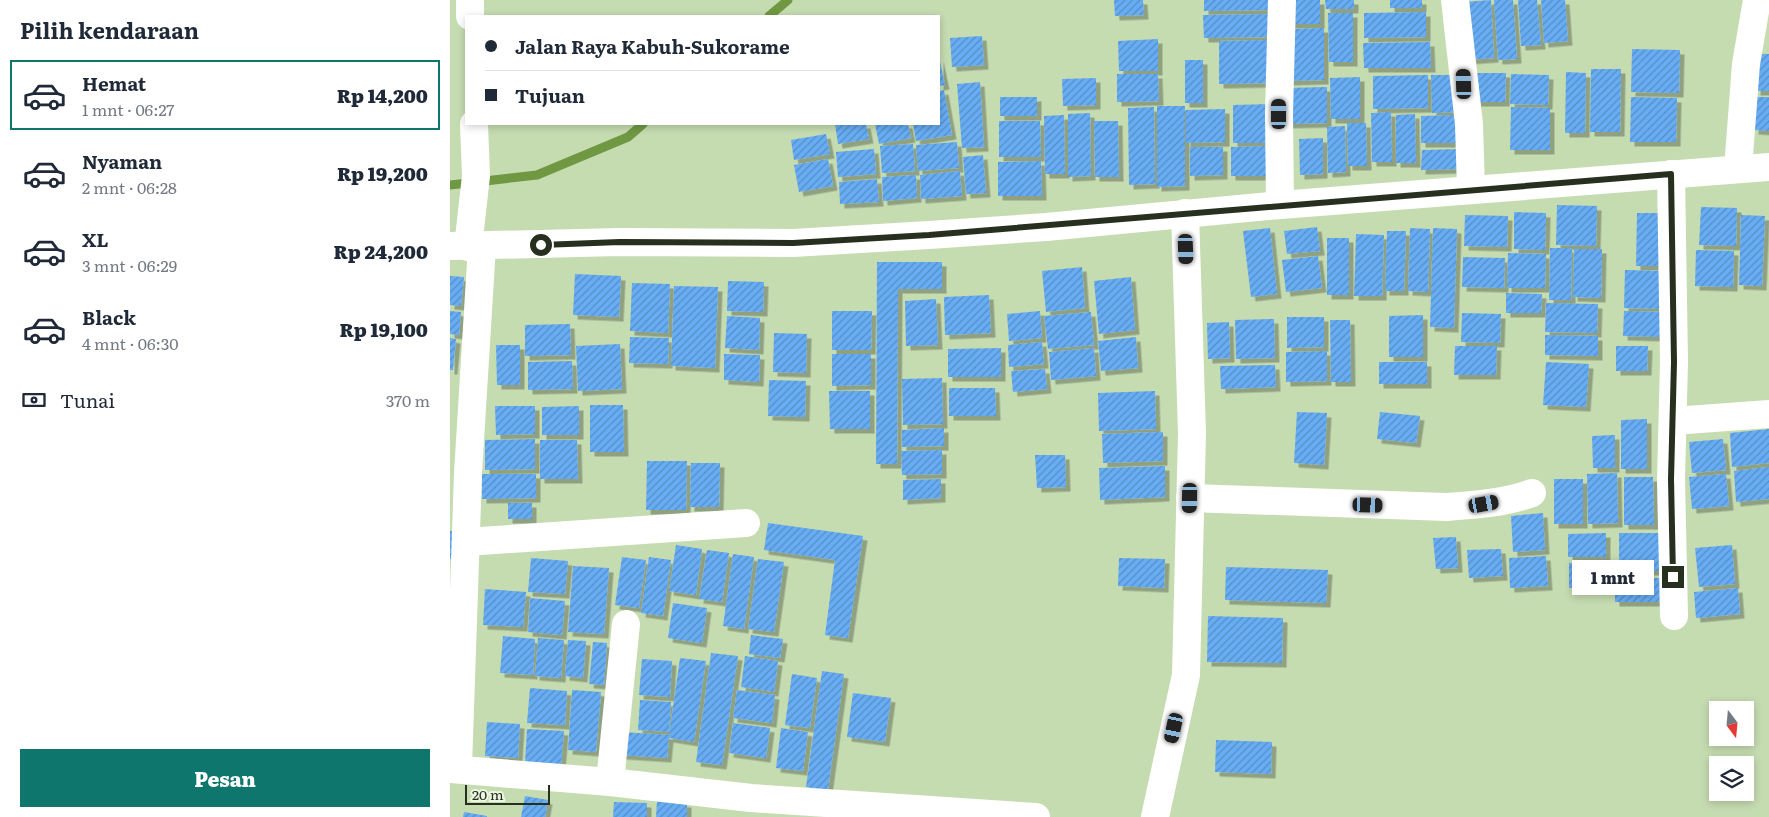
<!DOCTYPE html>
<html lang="id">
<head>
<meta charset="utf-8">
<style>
	:root { --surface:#fff; --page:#f6f6f7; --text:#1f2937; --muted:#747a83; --line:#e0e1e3; --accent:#0f766e }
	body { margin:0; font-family:Literata,serif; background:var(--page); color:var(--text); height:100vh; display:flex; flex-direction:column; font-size:19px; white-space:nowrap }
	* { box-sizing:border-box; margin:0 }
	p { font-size:16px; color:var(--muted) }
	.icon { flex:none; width:28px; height:28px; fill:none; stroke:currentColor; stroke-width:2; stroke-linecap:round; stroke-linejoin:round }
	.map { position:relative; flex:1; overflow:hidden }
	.details { display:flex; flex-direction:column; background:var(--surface); width:450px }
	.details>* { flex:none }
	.hud { position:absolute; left:15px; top:15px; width:475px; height:110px; border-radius:0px; box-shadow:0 2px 8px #0003; display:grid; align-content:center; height:110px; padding:0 20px; background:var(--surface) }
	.needle { width:32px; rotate:164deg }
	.tools { position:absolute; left:1259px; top:701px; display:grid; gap:10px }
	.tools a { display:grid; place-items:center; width:45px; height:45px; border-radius:0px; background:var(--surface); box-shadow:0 2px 8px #0003; font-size:25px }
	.scale { position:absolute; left:15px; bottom:12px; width:85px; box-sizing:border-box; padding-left:5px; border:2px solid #272f1f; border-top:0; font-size:14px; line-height:18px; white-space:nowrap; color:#272f1f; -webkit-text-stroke:4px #ecf7e2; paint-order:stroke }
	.end { position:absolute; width:22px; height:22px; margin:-11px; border:6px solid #272f1f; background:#fff; box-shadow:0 0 0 2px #fff }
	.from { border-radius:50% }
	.bubble { position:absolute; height:35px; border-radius:0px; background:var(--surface); box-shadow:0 2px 8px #0003; font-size:16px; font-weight:800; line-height:35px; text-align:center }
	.car { position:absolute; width:15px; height:30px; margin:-15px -8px; border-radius:6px; box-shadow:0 0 4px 1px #0007; background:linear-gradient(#222 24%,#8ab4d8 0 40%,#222 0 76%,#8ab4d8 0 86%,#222 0) }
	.hud b { display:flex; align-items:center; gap:18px; height:48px; font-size:19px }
	.hud b+b { border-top:1px solid var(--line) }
	.hud i { width:12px; height:12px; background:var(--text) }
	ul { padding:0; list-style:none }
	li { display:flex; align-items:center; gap:15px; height:70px; margin:0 10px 8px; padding:0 10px; border:2px solid transparent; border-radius:0px }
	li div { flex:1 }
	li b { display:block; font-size:19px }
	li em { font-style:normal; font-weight:800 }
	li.active { border-color:var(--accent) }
	li>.icon { width:45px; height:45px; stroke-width:1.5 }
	h2 { padding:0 20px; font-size:22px; line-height:60px }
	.pay { display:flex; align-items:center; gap:12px; height:55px; padding:0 20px; font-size:19px }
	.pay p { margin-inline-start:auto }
	.button { display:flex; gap:10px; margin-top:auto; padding:10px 20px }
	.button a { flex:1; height:58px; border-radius:0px; background:var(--accent); color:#fff; font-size:20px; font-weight:800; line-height:58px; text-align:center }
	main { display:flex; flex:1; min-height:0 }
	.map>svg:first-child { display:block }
</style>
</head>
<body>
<main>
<section class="details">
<h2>Pilih kendaraan</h2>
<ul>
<li class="active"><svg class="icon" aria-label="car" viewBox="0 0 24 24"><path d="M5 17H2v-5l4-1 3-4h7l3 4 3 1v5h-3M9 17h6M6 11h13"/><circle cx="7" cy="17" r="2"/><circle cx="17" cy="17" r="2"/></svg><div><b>Hemat</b><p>1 mnt · 06:27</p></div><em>Rp 14,200</em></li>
<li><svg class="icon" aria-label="car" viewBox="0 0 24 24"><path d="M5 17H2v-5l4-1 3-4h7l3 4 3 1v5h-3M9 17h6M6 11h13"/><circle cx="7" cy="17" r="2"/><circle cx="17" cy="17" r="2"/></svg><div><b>Nyaman</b><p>2 mnt · 06:28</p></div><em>Rp 19,200</em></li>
<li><svg class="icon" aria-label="car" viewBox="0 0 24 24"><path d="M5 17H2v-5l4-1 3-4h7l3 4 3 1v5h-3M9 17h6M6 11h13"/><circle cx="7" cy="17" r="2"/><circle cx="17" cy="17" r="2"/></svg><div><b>XL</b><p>3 mnt · 06:29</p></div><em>Rp 24,200</em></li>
<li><svg class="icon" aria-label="car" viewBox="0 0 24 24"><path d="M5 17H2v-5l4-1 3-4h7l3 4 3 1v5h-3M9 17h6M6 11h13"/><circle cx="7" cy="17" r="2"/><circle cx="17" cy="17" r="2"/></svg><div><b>Black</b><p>4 mnt · 06:30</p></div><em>Rp 19,100</em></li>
</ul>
<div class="pay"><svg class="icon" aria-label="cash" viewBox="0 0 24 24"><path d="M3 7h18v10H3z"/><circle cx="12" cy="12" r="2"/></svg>Tunai<p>370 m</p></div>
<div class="button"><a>Pesan</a></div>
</section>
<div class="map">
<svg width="1319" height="817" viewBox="0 0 1319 817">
	<defs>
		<pattern id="building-hatch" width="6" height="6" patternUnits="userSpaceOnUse" patternTransform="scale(1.25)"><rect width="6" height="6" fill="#67adf4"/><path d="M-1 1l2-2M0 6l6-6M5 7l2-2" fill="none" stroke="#558dc5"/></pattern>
		<filter id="shadow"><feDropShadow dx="4.5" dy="4.5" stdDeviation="0" flood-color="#0004"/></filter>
	</defs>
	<rect width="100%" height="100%" fill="#c5dbb0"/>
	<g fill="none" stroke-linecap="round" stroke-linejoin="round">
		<g stroke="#709842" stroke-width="9">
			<polyline points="319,16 338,0"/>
			<polyline points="0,185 87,175 178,137 193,124"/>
		</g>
	</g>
	<g fill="url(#building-hatch)" filter="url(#shadow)">
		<polygon points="664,0 693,0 694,15 665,16"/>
		<polygon points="754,0 818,0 818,10 754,11"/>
		<rect x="839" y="0" width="31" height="24"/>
		<polygon points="875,0 904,0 904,9 876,9"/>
		<rect x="940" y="0" width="32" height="8"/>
		<polygon points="1041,0 1044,58 1017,60 1013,2"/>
		<polygon points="1044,0 1063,0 1067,59 1048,60"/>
		<polygon points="1068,0 1087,0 1091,45 1071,46"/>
		<polygon points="1091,0 1115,0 1118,41 1094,43"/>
		<polygon points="976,12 976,37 914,38 914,13"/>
		<polygon points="878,13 903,13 903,62 879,62"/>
		<polygon points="819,14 820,37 754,38 753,15"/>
		<polygon points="874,28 874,80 836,81 836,29"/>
		<polygon points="532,36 534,65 502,67 500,38"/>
		<polygon points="708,39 708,71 669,71 668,41"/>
		<polygon points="825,40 826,83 769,84 769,41"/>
		<polygon points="980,42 981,68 914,68 913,43"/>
		<polygon points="1182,49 1230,50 1229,93 1181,92"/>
		<polygon points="1308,54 1319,54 1319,91 1306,91"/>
		<polygon points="489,57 495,85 489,86"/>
		<rect x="735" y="60" width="18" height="43"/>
		<polygon points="1141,69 1171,69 1170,132 1140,132"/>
		<polygon points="1116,72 1136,73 1135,133 1115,133"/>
		<polygon points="1020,73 1056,73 1055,102 1019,102"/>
		<polygon points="667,74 708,74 709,101 667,102"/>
		<polygon points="1061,74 1099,75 1098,105 1060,104"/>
		<polygon points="978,75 978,108 923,109 923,76"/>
		<polygon points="981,75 1009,75 1010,112 982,113"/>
		<polygon points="910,77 910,119 881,119 880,78"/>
		<polygon points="646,78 646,105 613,106 612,79"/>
		<polygon points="530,82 534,147 512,148 507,84"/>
		<polygon points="877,87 877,123 834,124 834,88"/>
		<polygon points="494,90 502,135 466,141 463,124 489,124 489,91"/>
		<rect x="550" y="97" width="37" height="19"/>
		<polygon points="1181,97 1227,98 1226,142 1180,142"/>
		<polygon points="1306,97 1319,97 1319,131 1304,130"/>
		<polygon points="825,104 825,143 783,143 783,105"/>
		<polygon points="707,106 735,106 735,186 707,187"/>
		<polygon points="704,107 705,184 679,185 678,108"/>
		<polygon points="1061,107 1100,108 1100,150 1060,150"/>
		<polygon points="775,109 775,142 736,143 736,110"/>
		<polygon points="941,112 942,162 922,162 921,113"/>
		<polygon points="640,113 641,176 618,177 618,114"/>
		<polygon points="965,114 966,163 946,163 946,115"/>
		<polygon points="614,115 615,174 595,174 594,116"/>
		<polygon points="1009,115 1010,143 971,143 971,116"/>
		<polygon points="549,121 590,121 591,157 549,157"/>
		<polygon points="644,121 668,121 669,177 645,177"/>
		<polygon points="897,123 916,123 917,166 898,166"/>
		<polygon points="385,124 416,124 419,139 388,144"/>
		<polygon points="425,124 458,124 461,138 429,144"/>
		<polygon points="895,126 896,172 878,173 877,127"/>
		<polygon points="376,134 380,154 344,160 341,140"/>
		<polygon points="873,138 873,174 850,175 849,139"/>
		<polygon points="507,142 509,168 468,171 466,145"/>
		<polygon points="463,144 465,171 432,173 430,146"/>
		<polygon points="825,146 826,176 781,176 781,147"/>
		<polygon points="740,147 773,147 773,175 740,176"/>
		<polygon points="424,149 426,174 388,177 386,152"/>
		<polygon points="1011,149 1011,169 971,170 972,150"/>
		<polygon points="533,155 536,193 516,194 513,157"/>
		<polygon points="378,159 383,186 349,192 344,165"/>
		<polygon points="591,161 592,196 548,196 548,162"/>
		<polygon points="510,171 512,196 471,199 470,175"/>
		<polygon points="466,175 467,198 433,201 432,177"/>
		<polygon points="427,179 429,202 390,204 389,182"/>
		<polygon points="1107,205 1147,206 1146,246 1106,245"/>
		<polygon points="1251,207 1287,208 1286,246 1249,245"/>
		<polygon points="1064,212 1096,213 1095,250 1064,249"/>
		<polygon points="1187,213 1216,213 1215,266 1186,266"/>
		<polygon points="1015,215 1058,216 1057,247 1014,246"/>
		<polygon points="1291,215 1315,216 1312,286 1289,285"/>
		<polygon points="867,227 870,251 837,254 834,231"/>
		<polygon points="820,228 827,294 801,297 793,231"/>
		<polygon points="960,228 980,229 978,292 958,291"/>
		<polygon points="983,228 1007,229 1004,328 980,327"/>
		<polygon points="937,231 956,231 954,291 935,291"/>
		<polygon points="906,234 934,235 932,296 904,296"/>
		<rect x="877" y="238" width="22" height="57"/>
		<polygon points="1100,248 1122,248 1121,300 1099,300"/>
		<polygon points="1124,249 1152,249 1151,298 1123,297"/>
		<polygon points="1246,250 1284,251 1283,287 1245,286"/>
		<polygon points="1058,253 1096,254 1095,288 1057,288"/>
		<polygon points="868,256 872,288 836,292 832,260"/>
		<polygon points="1013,257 1055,258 1054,288 1012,287"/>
		<polygon points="427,262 492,262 492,289 448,289 447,464 426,464"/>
		<polygon points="632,267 635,308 596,312 592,271"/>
		<polygon points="1175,270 1217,271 1216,309 1174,308"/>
		<polygon points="125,274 171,276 169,317 123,315"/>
		<polygon points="0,276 14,277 11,306 0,305"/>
		<polygon points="681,277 685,330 649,334 644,281"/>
		<polygon points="278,281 314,282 313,312 277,311"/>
		<polygon points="182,283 220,284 218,333 180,331"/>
		<polygon points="224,286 268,287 265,368 221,366"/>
		<polygon points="1056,293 1092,294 1091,313 1056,313"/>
		<polygon points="539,295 541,333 495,335 494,297"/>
		<polygon points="486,299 488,345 456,346 455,301"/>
		<polygon points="1096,303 1148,304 1147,333 1095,332"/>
		<polygon points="0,311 11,312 9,335 0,334"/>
		<polygon points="382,311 422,311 421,350 382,350"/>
		<polygon points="590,311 592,338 559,341 557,314"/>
		<polygon points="1174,311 1212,312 1212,337 1173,336"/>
		<polygon points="641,312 644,345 598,349 594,316"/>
		<polygon points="1012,313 1051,314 1050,343 1011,342"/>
		<polygon points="973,315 973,357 939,357 939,316"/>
		<polygon points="277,316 310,318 309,350 275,348"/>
		<polygon points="837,317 874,317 874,347 837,348"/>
		<polygon points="824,319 825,358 786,359 785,320"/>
		<polygon points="880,320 900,320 901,382 881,382"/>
		<polygon points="779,322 780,358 758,359 757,323"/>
		<polygon points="120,324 121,355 75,356 75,325"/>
		<polygon points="324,333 357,334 356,373 323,372"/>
		<polygon points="1095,335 1148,336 1148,356 1095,355"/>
		<polygon points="180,337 219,338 218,364 179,363"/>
		<polygon points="686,337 688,368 651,371 648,341"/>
		<polygon points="0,338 6,339 3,370 0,370"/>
		<polygon points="592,342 594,364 559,367 558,345"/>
		<polygon points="170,344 172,389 128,391 126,346"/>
		<polygon points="46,345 70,345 70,385 47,385"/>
		<polygon points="1005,346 1047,346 1046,375 1004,375"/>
		<polygon points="1166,346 1198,346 1197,371 1166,371"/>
		<polygon points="551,348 551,377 498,377 498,349"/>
		<polygon points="644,348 646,376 601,380 599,352"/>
		<polygon points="877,351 877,381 836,382 836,352"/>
		<polygon points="274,354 310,355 309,382 274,380"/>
		<polygon points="382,354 421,354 421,385 382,386"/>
		<polygon points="122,361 123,389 78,390 78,362"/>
		<rect x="929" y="362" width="48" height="22"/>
		<polygon points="1096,362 1139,364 1136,407 1093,405"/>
		<polygon points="825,365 826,387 771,389 770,366"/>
		<polygon points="595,369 597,389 563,392 561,371"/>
		<polygon points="492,378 493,424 453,425 452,379"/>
		<polygon points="319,380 356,381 355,417 318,416"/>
		<polygon points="499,388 545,388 546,416 499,416"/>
		<polygon points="379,391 420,391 420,429 380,429"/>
		<polygon points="705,391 706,429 649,431 648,393"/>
		<polygon points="140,405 173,405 174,452 140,452"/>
		<polygon points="45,406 85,406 85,434 46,435"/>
		<polygon points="129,406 129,435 92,435 92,407"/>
		<polygon points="847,412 877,413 874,465 844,463"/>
		<polygon points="930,412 970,416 966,443 927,439"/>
		<polygon points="1197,419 1197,469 1171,469 1171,420"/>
		<polygon points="494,428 494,446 452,447 452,430"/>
		<polygon points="1319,429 1319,463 1282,467 1280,433"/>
		<polygon points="713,432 713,461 653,463 652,434"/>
		<polygon points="1165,435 1165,468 1143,468 1142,436"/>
		<polygon points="85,439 85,469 35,470 35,440"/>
		<polygon points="1273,439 1276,470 1242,473 1239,442"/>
		<polygon points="90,440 127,440 128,479 90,479"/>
		<polygon points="492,450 492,474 452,475 451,451"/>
		<polygon points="585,455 615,455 616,487 587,488"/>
		<polygon points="197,461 237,461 236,510 196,510"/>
		<polygon points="241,463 270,463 269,507 240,507"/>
		<polygon points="715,466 715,497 650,500 649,468"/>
		<polygon points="1319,467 1319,499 1286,502 1284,471"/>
		<polygon points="1167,473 1168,523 1138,524 1137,474"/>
		<polygon points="32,474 86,474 86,498 32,499"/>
		<polygon points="1276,474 1279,506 1242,509 1239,477"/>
		<polygon points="1174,477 1203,477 1204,525 1174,525"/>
		<polygon points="491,479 491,498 453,500 453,480"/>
		<rect x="1104" y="479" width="29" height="45"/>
		<rect x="58" y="503" width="24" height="16"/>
		<polygon points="1093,513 1095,550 1063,552 1061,516"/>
		<polygon points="318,523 413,536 398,638 375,635 385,560 314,550"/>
		<polygon points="0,531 4,531 2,559 0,559"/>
		<polygon points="1156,533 1156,557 1118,557 1118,534"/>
		<rect x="1169" y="533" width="43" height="38"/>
		<polygon points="1006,537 1008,568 986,569 983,538"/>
		<polygon points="226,545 252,549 246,595 219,591"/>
		<polygon points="1282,545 1285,584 1249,587 1245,548"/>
		<polygon points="1051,549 1053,576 1019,578 1017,550"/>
		<polygon points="257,550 279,553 272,602 249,599"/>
		<polygon points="283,554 304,557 294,629 273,626"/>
		<polygon points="1096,556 1098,586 1060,588 1059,558"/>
		<polygon points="172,557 196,560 189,608 165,605"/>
		<polygon points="199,557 221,560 213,616 191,613"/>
		<polygon points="81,558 118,561 115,594 78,592"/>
		<polygon points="669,558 715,559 714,588 668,586"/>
		<polygon points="308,559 334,562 324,632 298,629"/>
		<polygon points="1154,562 1155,588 1119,588 1119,563"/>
		<polygon points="123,566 159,568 154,634 118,632"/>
		<polygon points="776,567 878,570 876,603 775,600"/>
		<rect x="1165" y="578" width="47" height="24"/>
		<polygon points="1288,588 1290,614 1246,618 1244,592"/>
		<polygon points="35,589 76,592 73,627 33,625"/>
		<polygon points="80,598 115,601 112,635 78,632"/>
		<polygon points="223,603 257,608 252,643 218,638"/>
		<polygon points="758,616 833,618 832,663 757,662"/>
		<polygon points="301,635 333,639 330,658 299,654"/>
		<polygon points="53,636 85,639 83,675 50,673"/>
		<polygon points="88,638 114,640 111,678 85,676"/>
		<polygon points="118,640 136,641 133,678 115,676"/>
		<polygon points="143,642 157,643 154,685 139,684"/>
		<polygon points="261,653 288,656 272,765 246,762"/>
		<polygon points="295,656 328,661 324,692 291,687"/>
		<polygon points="230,658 256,661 244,742 219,738 217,758 171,755 172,732 219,735"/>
		<polygon points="192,659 222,661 220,697 189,695"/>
		<polygon points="372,671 394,674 378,790 356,787"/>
		<polygon points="342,674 367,678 360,728 335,725"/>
		<polygon points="80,688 117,691 115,725 77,723"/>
		<polygon points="122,690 151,692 146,752 118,750"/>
		<polygon points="287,690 325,695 322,723 283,718"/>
		<polygon points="403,693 441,698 435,742 397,737"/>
		<polygon points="190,700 221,702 219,732 188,730"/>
		<polygon points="37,722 70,724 68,758 35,756"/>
		<polygon points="283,723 320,728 316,758 279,753"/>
		<polygon points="331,728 358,732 353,771 326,768"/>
		<polygon points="77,729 114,731 111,766 75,763"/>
		<polygon points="766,740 822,742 821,774 765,772"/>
		<polygon points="75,796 98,800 95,817 71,817"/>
		<polygon points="207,801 237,803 237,817 206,817"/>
		<polygon points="164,802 197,803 197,817 163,817"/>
		<polygon points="14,812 37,816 37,817 13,817"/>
	</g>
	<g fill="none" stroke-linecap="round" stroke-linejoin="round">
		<g stroke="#fff" stroke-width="28">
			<polyline points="20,0 20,16"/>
			<polyline points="1005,0 1019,124 1021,190"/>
			<polyline points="1288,169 1296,64 1307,0"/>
			<polyline points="1221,174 1224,362 1221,479 1224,616"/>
			<polyline points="830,205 829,114 832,0"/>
			<polyline points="18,247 26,176 24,124"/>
			<polyline points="1223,421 1319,414"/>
			<path d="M 740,498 L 996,507 C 1025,505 1055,503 1082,493"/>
			<polyline points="16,542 296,523"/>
			<polyline points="8,768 18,473 32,246"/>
			<polyline points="0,769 160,782 301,798 586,817"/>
			<polyline points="160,782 176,624"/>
			<polyline points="705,817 736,675 742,433 735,213"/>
		</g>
		<polyline stroke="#fff" stroke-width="28" points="0,246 170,242 343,243 479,235 596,227 830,205 1319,167"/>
	</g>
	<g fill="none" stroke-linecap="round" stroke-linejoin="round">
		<polyline stroke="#272f1f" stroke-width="6" points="91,245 170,242 343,243 479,235 1221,174 1224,362 1221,479 1223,577"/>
	</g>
</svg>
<div class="tools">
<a><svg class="needle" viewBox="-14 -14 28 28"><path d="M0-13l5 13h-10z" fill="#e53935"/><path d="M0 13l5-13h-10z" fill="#747a83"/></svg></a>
<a><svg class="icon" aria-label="layers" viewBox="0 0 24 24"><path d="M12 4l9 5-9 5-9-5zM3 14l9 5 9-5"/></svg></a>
</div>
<div class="scale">20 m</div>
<i class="end from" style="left:91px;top:245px"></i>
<i class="end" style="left:1223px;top:577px"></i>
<div class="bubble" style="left:1122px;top:560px;width:82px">1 mnt</div>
<i class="car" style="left:1014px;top:84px;rotate:358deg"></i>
<i class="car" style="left:829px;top:114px;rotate:0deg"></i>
<i class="car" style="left:736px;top:249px;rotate:178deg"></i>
<i class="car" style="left:740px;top:498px;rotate:181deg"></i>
<i class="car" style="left:1034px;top:504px;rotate:80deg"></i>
<i class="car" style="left:918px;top:505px;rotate:92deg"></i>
<i class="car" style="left:724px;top:728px;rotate:192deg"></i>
<div class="hud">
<b><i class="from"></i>Jalan Raya Kabuh-Sukorame</b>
<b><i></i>Tujuan</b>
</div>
</div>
</main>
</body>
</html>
